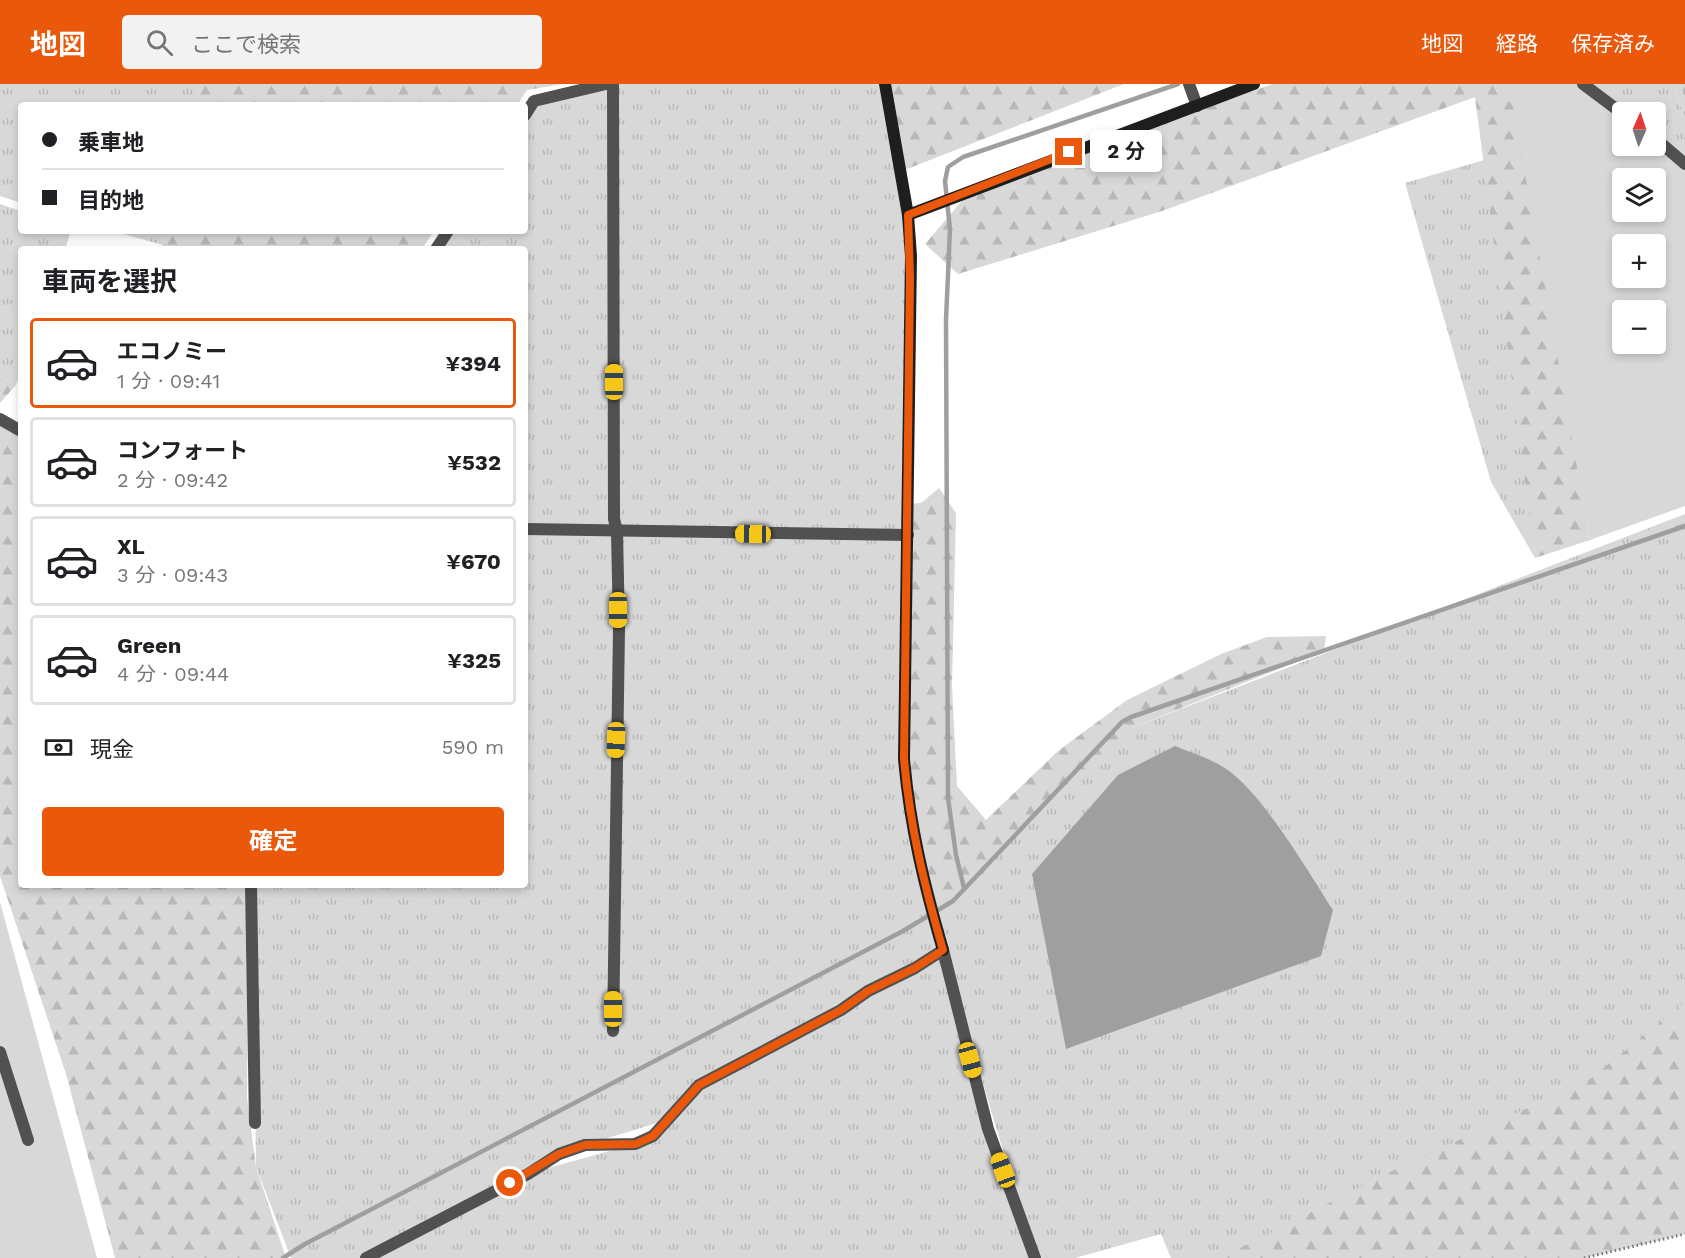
<!DOCTYPE html>
<html lang="ja">
<head>
<meta charset="utf-8">
<style>
	:root { --surface:#fff; --page:#f2f2f2; --text:#202124; --muted:#757577; --line:#e0e0e0; --accent:#ea580c }
	body { margin:0; font-family:"Work Sans","Noto Sans JP",sans-serif; background:var(--page); color:var(--text); height:100vh; display:flex; flex-direction:column; font-size:22px; white-space:nowrap }
	* { box-sizing:border-box; margin:0 }
	p { font-size:20px; color:var(--muted) }
	.icon { flex:none; width:33px; height:33px; fill:none; stroke:currentColor; stroke-width:2; stroke-linecap:round; stroke-linejoin:round }
	.map { position:relative; flex:1; overflow:hidden }
	.drawer { position:absolute; left:18px; top:162px; width:510px; height:642px; display:flex; flex-direction:column; background:var(--surface); border-radius:6px; box-shadow:0 3px 9px #0003 }
	.drawer>* { flex:none }
	.hud { position:absolute; left:18px; top:18px; width:510px; height:132px; border-radius:6px; box-shadow:0 3px 9px #0003; display:grid; align-content:center; height:132px; padding:0 24px; background:var(--surface) }
	.needle { width:39px; rotate:3deg }
	.controls { position:absolute; left:1612px; top:18px; display:grid; gap:12px }
	.controls a { display:grid; place-items:center; width:54px; height:54px; border-radius:6px; background:var(--surface); box-shadow:0 3px 9px #0003; font-size:30px }
	.end { position:absolute; width:27px; height:27px; margin:-14px; border:8px solid #ea580c; background:#fff; box-shadow:0 0 0 3px #fff }
	.from { border-radius:50% }
	.bubble { position:absolute; height:42px; border-radius:6px; background:var(--surface); box-shadow:0 3px 9px #0003; font-size:20px; font-weight:700; line-height:42px; text-align:center }
	.car { position:absolute; width:18px; height:36px; margin:-18px -9px; border-radius:8px; box-shadow:0 0 4px 2px #0007; background:linear-gradient(#f5c518 24%,#345 0 40%,#f5c518 0 76%,#345 0 86%,#f5c518 0) }
	.hud b { display:flex; align-items:center; gap:21px; height:57px; font-size:22px }
	.hud b+b { border-top:2px solid var(--line) }
	.hud i { width:15px; height:15px; background:var(--text) }
	ul { padding:0; list-style:none }
	li { display:flex; align-items:center; gap:18px; height:90px; margin:0 12px 9px; padding:0 12px; border:3px solid var(--line); border-radius:6px }
	li div { flex:1 }
	li b { display:block; font-size:22px }
	li em { font-style:normal; font-weight:700 }
	li.active { border-color:var(--accent) }
	li>.icon { width:54px; height:54px; stroke-width:1.5 }
	h2 { padding:0 24px; font-size:27px; line-height:72px }
	.pay { display:flex; align-items:center; gap:15px; height:66px; padding:0 24px; font-size:22px }
	.pay p { margin-inline-start:auto }
	.button { display:flex; gap:12px; margin-top:auto; padding:12px 24px }
	.button a { flex:1; height:69px; border-radius:6px; background:var(--accent); color:#fff; font-size:24px; font-weight:700; line-height:69px; text-align:center }
	header { display:flex; align-items:center; gap:36px; box-sizing:border-box; height:84px; padding:0 30px; background:var(--accent); color:#fff }
	header strong { font-size:28px }
	nav { display:flex; gap:33px; margin-inline-start:auto; font-size:21px }
	.search { width:420px; height:54px; background:var(--page); display:flex; align-items:center; gap:15px; box-sizing:border-box; padding:0 21px; border-radius:6px; color:var(--muted); font-size:22px }
	.map>svg:first-child { display:block }
</style>
</head>
<body>
<header>
<strong>地図</strong>
<div class="search"><svg class="icon" aria-label="search" viewBox="0 0 24 24"><circle cx="10" cy="10" r="6"/><path d="M15 15l6 6"/></svg>ここで検索</div>
<nav><a>地図</a><a>経路</a><a>保存済み</a></nav>
</header>
<div class="map">
<svg width="1685" height="1174" viewBox="0 0 1685 1174">
	<defs>
		<pattern id="grass-tufts" width="24" height="20" patternUnits="userSpaceOnUse" patternTransform="scale(1.5)"><rect width="24" height="20" fill="#d8d8d8"/><path d="M3 7l-1-3M5 7V3M7 7l1-3M15 17l-1-3M17 17v-4M19 17l1-3" fill="none" stroke="#b8b8b8"/></pattern>
		<pattern id="forest-firs" width="22" height="20" patternUnits="userSpaceOnUse" patternTransform="scale(1.5)"><rect width="22" height="20" fill="#d8d8d8"/><path d="M5 1l3.5 6h-7zM16 11l3.5 6h-7z" fill="#b8b8b8"/></pattern>
		<pattern id="cemetery-stones" width="16" height="16" patternUnits="userSpaceOnUse" patternTransform="scale(1.5)"><rect width="16" height="16" fill="#d8d8d8"/><path d="M2 7V4a2 2 0 0 1 4 0v3zM10 15v-3a2 2 0 0 1 4 0v3z" fill="#b8b8b8"/></pattern>
	</defs>
	<rect width="100%" height="100%" fill="#fff"/>
	<g fill="url(#grass-tufts)" fill-rule="evenodd">
		<polygon points="0,0 200,0 195,21 21,21 21,119 0,112"/>
		<path d="M 606,0 L 885,0 L 908,131 L 907,703 L 934,823 L 1134,643 L 1685,430 L 1685,1149 L 1582,1174 L 1171,1174 L 1161,1150 L 1075,1174 L 291,1174 L 256,1083 L 253,801 L 525,801 L 525,165 L 431,165 L 443,147 L 525,147 L 525,30 L 534,17 ZM 947,880 L 1030,1156 L 974,990 ZM 657,1039 L 635,1060 L 537,1087 L 585,1061 Z"/>
		<polygon points="1585,0 1674,0 1685,33 1685,80 1656,49 1656,28 1631,28"/>
		<polygon points="1491,74 1535,474 1491,398 1405,99"/>
		<polygon points="0,120 21,127 21,147 71,147 65,165 21,165 21,287 16,301 0,292"/>
		<polygon points="112,147 165,147 163,161"/>
	</g>
	<g fill="url(#forest-firs)">
		<polygon points="200,0 563,0 527,6 517,21 194,21"/>
		<polygon points="885,0 1124,0 902,87"/>
		<polygon points="1273,0 1511,0 1590,456 1535,474 1475,13 1162,127 958,190 925,160 972,105"/>
		<polygon points="165,147 434,147 422,165 162,165"/>
		<polygon points="0,292 16,301 0,319"/>
		<polygon points="0,335 21,347 21,801 249,801 247,1014 256,1083 286,1174 115,1174 66,990 0,792"/>
		<polygon points="939,404 956,429 952,602 957,702 986,736 1058,667 1127,616 1221,570 1267,553 1326,552 1324,567 1134,643 933,831 908,726 908,420 921,419"/>
		<polygon points="1685,918 1685,1150 1584,1174 1221,1174 1388,1089 1590,995"/>
	</g>
	<polygon fill="url(#cemetery-stones)" points="1674,0 1685,0 1685,33"/>
	<g fill="#d8d8d8" fill-rule="evenodd">
		<path d="M 1509,0 L 1583,0 L 1623,34 L 1623,62 L 1656,62 L 1685,85 L 1685,422 L 1590,456 ZM 1623,94 L 1656,94 L 1656,128 L 1623,128 ZM 1623,160 L 1656,160 L 1656,194 L 1623,194 ZM 1623,226 L 1656,226 L 1656,260 L 1623,260 Z"/>
		<polygon points="0,818 97,1174 0,1174"/>
	</g>
	<path fill="#9f9f9f" d="M 1175,662 C 1194,670 1216,676 1233,690 C 1268,719 1308,787 1333,826 L 1321,872 L 1066,965 L 1032,790 L 1118,691 Z"/>
	<g fill="none" stroke-linecap="round" stroke-linejoin="round">
		<g stroke="#9f9f9f" stroke-width="4.5">
			<polyline points="964,804 956,771 948,714 946,236 950,145 945,97 948,83 963,73 1178,0"/>
			<polyline points="283,1174 305,1160 903,847 953,817 1122,638 1131,633 1685,442"/>
		</g>
		<polyline stroke="#737373" stroke-width="3" stroke-dasharray="1.5 3" stroke-linecap="butt" points="1584,1174 1685,1150"/>
		<g stroke="#515151" stroke-width="12">
			<polyline points="1189,0 1197,22"/>
			<polyline points="1583,0 1623,30"/>
			<polyline points="525,31 534,17 606,0"/>
			<polyline points="1656,55 1685,80"/>
			<polyline points="436,165 448,147"/>
			<polyline points="0,335 21,347"/>
			<polyline points="525,445 908,451"/>
			<polyline points="251,801 255,1039"/>
			<polyline points="613,947 619,545 617,447 614,435 613,0"/>
			<polyline points="0,968 28,1056"/>
			<polyline points="366,1174 528,1090 559,1070 585,1061 635,1060 653,1052 699,1001 841,926 868,907 915,884 943,866 988,1045 1035,1174"/>
		</g>
		<g stroke="#1e1e1e" stroke-width="12">
			<path d="M 885,0 L 908,131 L 911,172 L 904,675 C 910,743 924,800 943,866"/>
			<polyline points="908,131 1254,0"/>
		</g>
	</g>
	<g fill="none" stroke-linecap="round" stroke-linejoin="round">
		<path stroke="#ea580c" stroke-width="8" d="M 510,1099 L 559,1070 L 585,1061 L 636,1060 L 653,1052 L 699,1001 L 841,926 L 868,907 L 915,884 L 943,866 C 924,800 910,743 904,675 L 910,194 L 908,131 L 1069,68"/>
	</g>
</svg>
<div class="controls">
<a><svg class="needle" viewBox="-14 -14 28 28"><path d="M0-13l5 13h-10z" fill="#e53935"/><path d="M0 13l5-13h-10z" fill="#757577"/></svg></a>
<a><svg class="icon" aria-label="layers" viewBox="0 0 24 24"><path d="M12 4l9 5-9 5-9-5zM3 14l9 5 9-5"/></svg></a>
<a>+</a>
<a>−</a>
</div>
<i class="end from" style="left:510px;top:1099px"></i>
<i class="end" style="left:1069px;top:68px"></i>
<div class="bubble" style="left:1090px;top:46px;width:72px">2 分</div>
<i class="car" style="left:614px;top:298px;rotate:0deg"></i>
<i class="car" style="left:753px;top:450px;rotate:271deg"></i>
<i class="car" style="left:618px;top:526px;rotate:180deg"></i>
<i class="car" style="left:616px;top:656px;rotate:182deg"></i>
<i class="car" style="left:613px;top:925px;rotate:0deg"></i>
<i class="car" style="left:970px;top:976px;rotate:165deg"></i>
<i class="car" style="left:1003px;top:1086px;rotate:340deg"></i>
<div class="hud">
<b><i class="from"></i>乗車地</b>
<b><i></i>目的地</b>
</div>
<section class="drawer">
<h2>車両を選択</h2>
<ul>
<li class="active"><svg class="icon" aria-label="car" viewBox="0 0 24 24"><path d="M5 17H2v-5l4-1 3-4h7l3 4 3 1v5h-3M9 17h6M6 11h13"/><circle cx="7" cy="17" r="2"/><circle cx="17" cy="17" r="2"/></svg><div><b>エコノミー</b><p>1 分 · 09:41</p></div><em>¥394</em></li>
<li><svg class="icon" aria-label="car" viewBox="0 0 24 24"><path d="M5 17H2v-5l4-1 3-4h7l3 4 3 1v5h-3M9 17h6M6 11h13"/><circle cx="7" cy="17" r="2"/><circle cx="17" cy="17" r="2"/></svg><div><b>コンフォート</b><p>2 分 · 09:42</p></div><em>¥532</em></li>
<li><svg class="icon" aria-label="car" viewBox="0 0 24 24"><path d="M5 17H2v-5l4-1 3-4h7l3 4 3 1v5h-3M9 17h6M6 11h13"/><circle cx="7" cy="17" r="2"/><circle cx="17" cy="17" r="2"/></svg><div><b>XL</b><p>3 分 · 09:43</p></div><em>¥670</em></li>
<li><svg class="icon" aria-label="car" viewBox="0 0 24 24"><path d="M5 17H2v-5l4-1 3-4h7l3 4 3 1v5h-3M9 17h6M6 11h13"/><circle cx="7" cy="17" r="2"/><circle cx="17" cy="17" r="2"/></svg><div><b>Green</b><p>4 分 · 09:44</p></div><em>¥325</em></li>
</ul>
<div class="pay"><svg class="icon" aria-label="cash" viewBox="0 0 24 24"><path d="M3 7h18v10H3z"/><circle cx="12" cy="12" r="2"/></svg>現金<p>590 m</p></div>
<div class="button"><a>確定</a></div>
</section>
</div>
</body>
</html>
